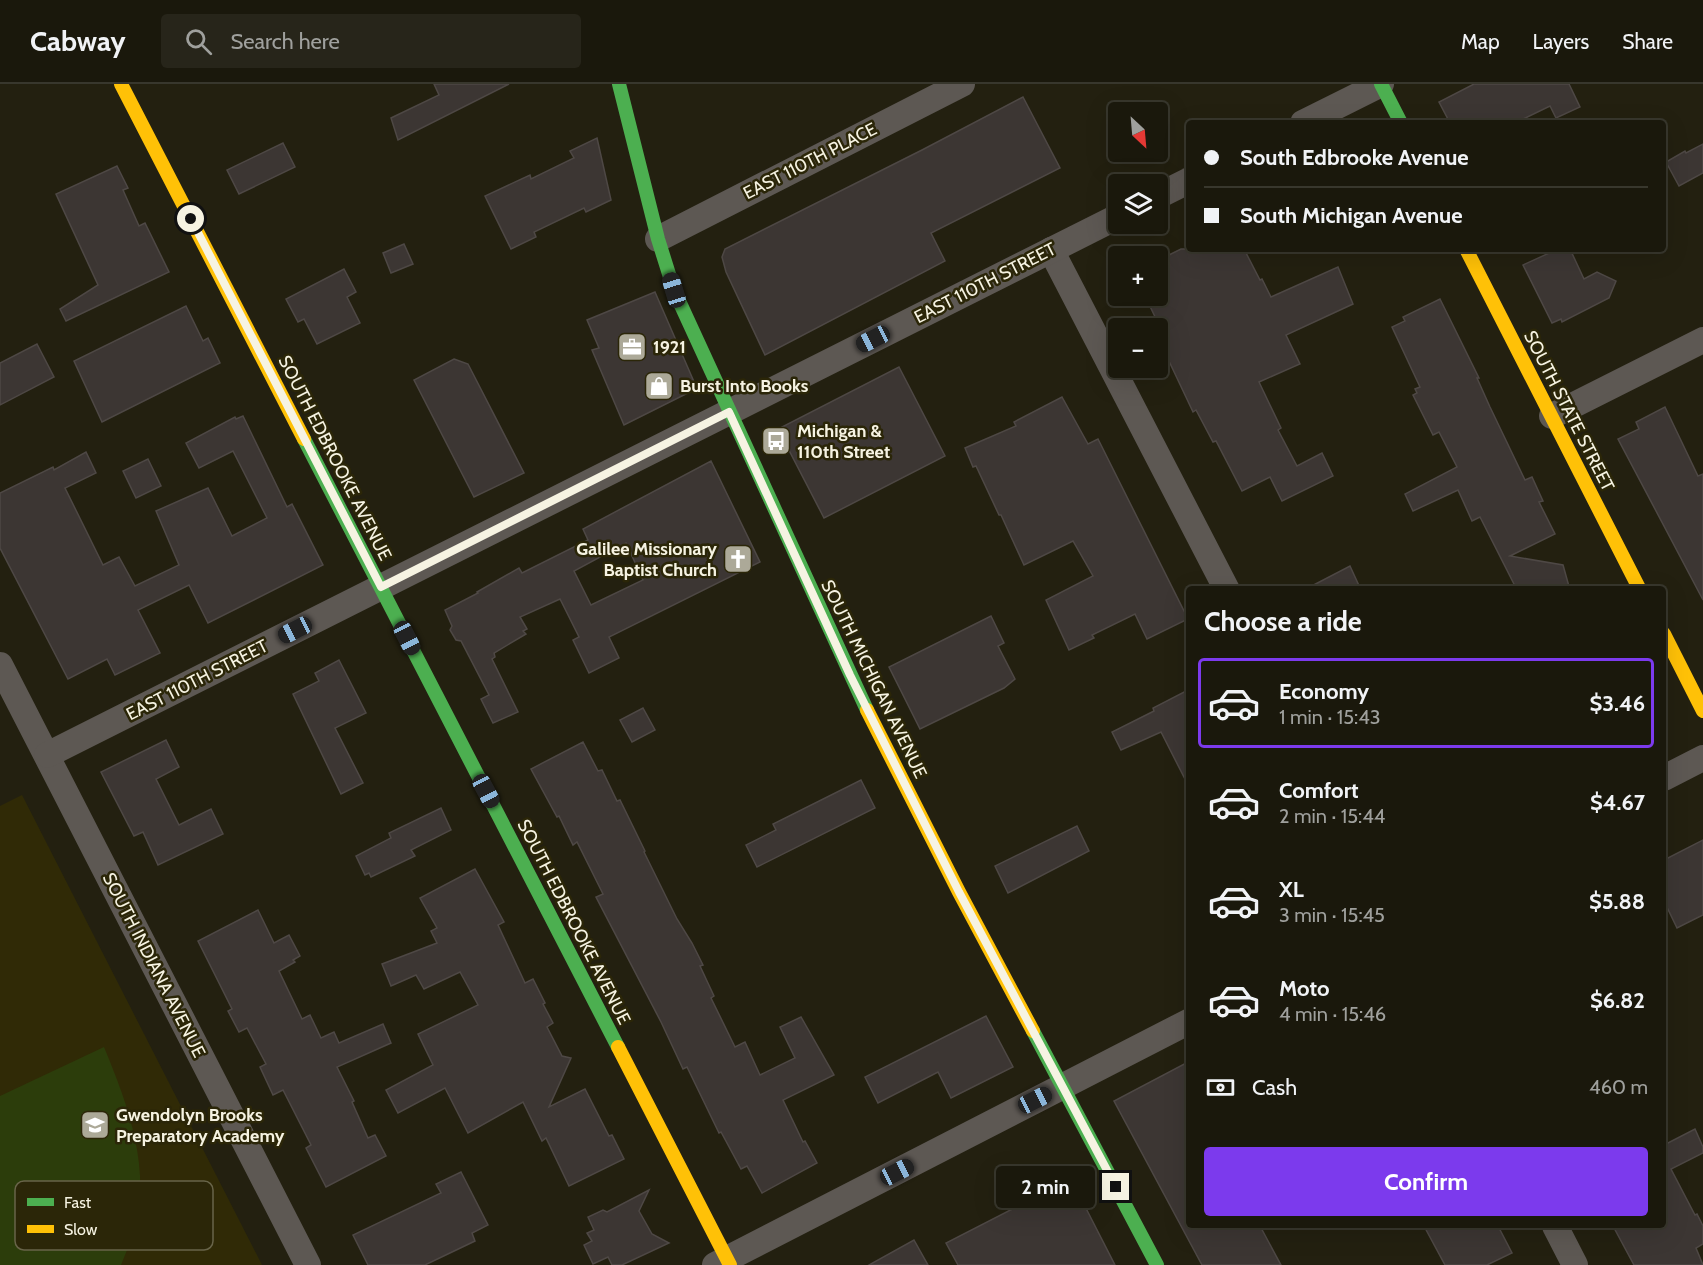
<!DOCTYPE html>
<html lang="en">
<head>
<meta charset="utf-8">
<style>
	:root { --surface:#1a180c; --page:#27251a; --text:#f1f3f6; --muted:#9fa09d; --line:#38372d; --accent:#7c3aed }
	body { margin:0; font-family:Cabin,sans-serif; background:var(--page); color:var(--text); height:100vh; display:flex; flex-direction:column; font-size:22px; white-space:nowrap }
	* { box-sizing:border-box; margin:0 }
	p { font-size:20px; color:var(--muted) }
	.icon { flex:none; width:33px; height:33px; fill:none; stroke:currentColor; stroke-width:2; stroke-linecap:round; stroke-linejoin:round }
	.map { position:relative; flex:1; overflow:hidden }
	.side { position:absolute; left:1186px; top:502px; width:480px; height:642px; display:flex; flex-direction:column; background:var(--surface); border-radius:6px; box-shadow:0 6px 24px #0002,0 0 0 2px var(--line) }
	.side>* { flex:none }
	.guide { position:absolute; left:1186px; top:36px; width:480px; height:132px; border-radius:6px; box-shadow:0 6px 24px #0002,0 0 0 2px var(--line); display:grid; align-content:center; height:132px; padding:0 18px; background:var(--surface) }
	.needle { width:39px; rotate:154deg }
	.controls { position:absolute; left:1108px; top:18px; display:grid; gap:12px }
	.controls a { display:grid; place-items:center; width:60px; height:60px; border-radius:6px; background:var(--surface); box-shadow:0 6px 24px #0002,0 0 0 2px var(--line); font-size:30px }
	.end { position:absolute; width:27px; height:27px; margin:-14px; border:8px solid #f6f3e2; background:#111; box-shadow:0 0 0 3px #111 }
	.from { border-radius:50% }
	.bubble { position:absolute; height:42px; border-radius:6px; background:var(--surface); box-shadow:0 6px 24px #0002,0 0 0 2px var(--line); font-size:20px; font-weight:700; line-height:42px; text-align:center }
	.car { position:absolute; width:18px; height:36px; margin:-18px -9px; border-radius:8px; box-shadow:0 0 4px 2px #0007; background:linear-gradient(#222 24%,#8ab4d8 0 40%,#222 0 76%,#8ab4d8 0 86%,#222 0) }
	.guide b { display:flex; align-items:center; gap:21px; height:57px; font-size:22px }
	.guide b+b { border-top:2px solid var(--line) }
	.guide i { width:15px; height:15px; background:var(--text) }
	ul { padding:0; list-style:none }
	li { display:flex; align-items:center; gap:18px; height:90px; margin:0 12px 9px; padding:0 6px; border:3px solid transparent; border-radius:6px }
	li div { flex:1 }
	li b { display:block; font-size:22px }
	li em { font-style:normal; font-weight:700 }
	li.on { border-color:var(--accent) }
	li>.icon { width:54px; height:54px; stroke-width:1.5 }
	h2 { padding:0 18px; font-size:27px; line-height:72px }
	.pay { display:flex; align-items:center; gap:15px; height:66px; padding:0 18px; font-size:22px }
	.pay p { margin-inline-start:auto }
	.primary-button { display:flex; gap:12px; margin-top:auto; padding:12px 18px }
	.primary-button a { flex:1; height:69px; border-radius:6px; background:var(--accent); color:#fff; font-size:24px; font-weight:700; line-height:69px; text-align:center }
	header { display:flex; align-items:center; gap:36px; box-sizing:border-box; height:84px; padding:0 30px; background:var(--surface); border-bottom:2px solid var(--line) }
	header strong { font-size:28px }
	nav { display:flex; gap:33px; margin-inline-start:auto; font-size:21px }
	.search { width:420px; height:54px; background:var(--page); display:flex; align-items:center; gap:15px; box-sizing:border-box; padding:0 21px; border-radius:6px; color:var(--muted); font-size:22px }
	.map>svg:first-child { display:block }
</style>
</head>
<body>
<header>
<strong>Cabway</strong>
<div class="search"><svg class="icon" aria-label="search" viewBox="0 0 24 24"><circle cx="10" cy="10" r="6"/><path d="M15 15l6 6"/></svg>Search here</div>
<nav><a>Map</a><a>Layers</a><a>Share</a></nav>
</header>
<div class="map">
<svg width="1703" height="1181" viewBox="0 0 1703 1181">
	<rect width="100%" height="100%" fill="#232010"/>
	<polygon fill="#302a06" points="22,711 262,1181 0,1181 0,722"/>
	<path fill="#2c3d0b" d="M 104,963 C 128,1021 153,1088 133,1151 C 129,1161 125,1171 121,1181 L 0,1181 L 0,1012 Z"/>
	<g fill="#3c3633" stroke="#4e4845" stroke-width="1.5" fill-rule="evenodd">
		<polygon points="434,0 509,0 398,56 391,34 439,11"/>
		<polygon points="1474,0 1569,0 1580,23 1556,34 1550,22 1515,39 1450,39 1439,18"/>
		<polygon points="1023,13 1060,84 931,149 945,177 765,271 726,188 722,173 725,165 922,66"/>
		<polygon points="597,54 611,116 586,128 584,124 534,148 536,153 511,165 485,112 530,91 531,95 574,74 570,67"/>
		<polygon points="283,59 295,83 239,110 227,86"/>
		<polygon points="1703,60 1703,89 1679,102 1666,78 1685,67 1686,69"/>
		<polygon points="117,82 128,104 123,106 139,142 145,139 169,188 66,237 60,225 98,201 56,110"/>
		<polygon points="404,160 413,180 391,189 383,169"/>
		<polygon points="1181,165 1244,165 1260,196 1262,195 1271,213 1338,183 1353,220 1286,251 1300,280 1259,298 1281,344 1278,346 1297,382 1322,369 1333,392 1282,417 1270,393 1242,407 1216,357 1213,358 1196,326 1193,328 1167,273 1166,273 1158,258 1158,239 1145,212 1158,212 1158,179 1168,175 1167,172"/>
		<polygon points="1558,165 1570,165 1584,195 1597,188 1616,197 1609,214 1562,238 1561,235 1552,239 1523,181"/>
		<polygon points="344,185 356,208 347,213 360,239 317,260 304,235 298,238 286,215"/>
		<polygon points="655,208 695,300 694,306 624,341 592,266 599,264 587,236"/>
		<polygon points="1440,215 1479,294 1477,294 1490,323 1525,396 1532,393 1543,417 1539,418 1555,450 1510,472 1563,481 1570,506 1517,506 1480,433 1472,437 1458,406 1413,427 1405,410 1457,383 1439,348 1433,351 1413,311 1417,309 1415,305 1420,303 1392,243 1405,237 1403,233"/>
		<polygon points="186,222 203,257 208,254 220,279 102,338 74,277"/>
		<polygon points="37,260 54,293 0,321 0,279"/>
		<polygon points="454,275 468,280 524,389 474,413 414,296"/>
		<polygon points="899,283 945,372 824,434 778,345"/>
		<polygon points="1062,313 1088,360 1098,355 1188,535 1147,555 1135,530 1092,551 1094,554 1069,566 1046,516 1093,492 1073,457 1024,481 1001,431 999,431 976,382 973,383 965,364 1016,342 1014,338"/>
		<polygon points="1665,323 1698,392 1703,390 1703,516 1618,355 1639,345 1636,338"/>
		<polygon points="243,332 287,423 292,420 323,481 208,539 189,501 138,526 160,569 115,591 107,575 68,595 0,464 0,409 53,383 54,386 86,368 96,389 65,404 103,481 119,473 135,502 179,481 156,427 208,404 232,452 267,434 233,367 199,384 186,359 235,333 236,335"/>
		<polygon points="148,375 161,402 136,414 123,387"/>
		<path d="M 711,377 L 760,478 L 609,553 L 619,574 L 589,589 L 573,556 L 579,553 L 560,515 L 520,533 L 527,545 L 523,547 L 526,550 L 494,569 L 495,573 L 492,575 L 518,628 L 493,639 L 481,615 L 489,611 L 461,557 L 456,556 L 450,546 L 452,542 L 445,526 L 478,509 L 477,508 L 519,484 L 522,489 L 588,456 L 583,445 ZM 626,459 L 643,496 L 591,521 L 574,487 Z"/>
		<polygon points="1350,482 1361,506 1304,506"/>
		<polygon points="991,532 1004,559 998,562 1015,595 1004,604 920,645 889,583"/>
		<polygon points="339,576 366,629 335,644 363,699 341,710 293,610 319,597 315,589"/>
		<polygon points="1190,605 1190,705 1161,648 1121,666 1112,648 1154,627 1153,624"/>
		<polygon points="643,624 655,646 632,658 620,636"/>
		<polygon points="166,656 179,683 156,695 179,741 211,725 223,750 158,781 143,748 134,752 101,688"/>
		<polygon points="583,658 598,687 602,686 617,717 620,716 645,767 644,768 677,835 692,859 703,881 700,882 714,912 711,914 735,963 745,958 760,991 795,974 780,943 801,933 834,991 783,1016 803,1058 805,1057 817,1079 762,1109 747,1082 741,1085 721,1048 719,1049 687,983 683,985 661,938 596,813 603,810 577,758 573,761 559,732 557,733 531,685"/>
		<polygon points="861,696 875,724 757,783 746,761 776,746 773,740"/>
		<polygon points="441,724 451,746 411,766 415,772 371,793 369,789 365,791 356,772 391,754 389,749"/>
		<polygon points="1077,742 1089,767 1008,809 995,782"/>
		<polygon points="1703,756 1703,831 1677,844 1664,817 1664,776"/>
		<polygon points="475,785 504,838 498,841 525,899 533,895 545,919 543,920 553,939 547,943 562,972 571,974 549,1023 585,1005 609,1052 612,1051 624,1075 569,1102 546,1054 542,1057 523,1018 468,1049 445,1004 398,1029 386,1006 433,981 418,950 478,921 460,888 424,905 416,891 391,902 382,880 437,859 431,847 437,844 420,814"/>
		<polygon points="258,826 274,859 289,851 300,872 293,876 295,878 279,887 302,935 310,931 321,954 334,948 339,959 383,940 391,959 337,983 354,1017 352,1018 368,1054 375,1051 386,1072 326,1103 306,1064 311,1061 283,1006 273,1011 260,983 266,980 247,944 239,948 228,927 232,925 198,857"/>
		<polygon points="986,932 1013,983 951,1014 938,988 878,1019 865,993"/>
		<polygon points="1190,977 1190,1142 1260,1142 1281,1181 1202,1181 1114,1017"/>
		<polygon points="1695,1045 1703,1063 1703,1069 1671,1085 1695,1131 1697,1130 1703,1142 1703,1160 1696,1164 1703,1181 1634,1181 1613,1142 1664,1142 1664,1061"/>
		<polygon points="461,1088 488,1141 472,1149 475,1157 425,1181 368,1181 353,1151 441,1109 436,1100"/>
		<polygon points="1071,1095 1115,1181 958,1181 946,1159"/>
		<polygon points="649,1106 639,1127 652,1150 669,1159 622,1181 612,1181 608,1173 593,1180 584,1161 592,1157 587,1149 594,1146 588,1133 603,1126 607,1128"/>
		<polygon points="1424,1142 1498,1142 1512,1169 1487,1181 1445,1181"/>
		<polygon points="914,1156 928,1181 869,1181"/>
	</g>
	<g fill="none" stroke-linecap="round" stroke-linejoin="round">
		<g stroke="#5d5853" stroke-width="26">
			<polyline points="1303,39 1381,0"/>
			<polyline points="1158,112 1190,96"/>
			<polyline points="658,155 962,0"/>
			<polyline points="1051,166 1227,506"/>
			<polyline points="1552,332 1703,256"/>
			<polyline points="0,581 308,1181"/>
			<polyline points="47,671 1119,132"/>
			<polyline points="1664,694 1703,674"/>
			<polyline points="1555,1142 1575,1181"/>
			<polyline points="715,1181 1190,937"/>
		</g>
		<g stroke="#4caf50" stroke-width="14">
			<polyline points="619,0 658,155 674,206 867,626"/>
			<polyline points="1381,0 1401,39"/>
			<polyline points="304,355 618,963"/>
			<polyline points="1033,947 1157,1181"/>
		</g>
		<g stroke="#ffc107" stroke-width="14">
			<polyline points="121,0 304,355"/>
			<polyline points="1466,165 1640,506"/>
			<polyline points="1664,550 1703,627"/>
			<polyline points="867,626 959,808 1033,947"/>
			<polyline points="618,963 730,1181"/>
		</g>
	</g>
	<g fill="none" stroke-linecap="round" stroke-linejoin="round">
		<polyline stroke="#f6f3e2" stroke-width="8" points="191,135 381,503 729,328 850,591 959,808 1116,1103"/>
	</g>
	<defs>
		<g id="office-square" transform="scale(1.5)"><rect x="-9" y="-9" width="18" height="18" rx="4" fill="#aca998" stroke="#2b2608"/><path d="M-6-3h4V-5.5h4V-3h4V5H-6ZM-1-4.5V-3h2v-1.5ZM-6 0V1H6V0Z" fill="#fff"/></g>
		<g id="shop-square" transform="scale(1.5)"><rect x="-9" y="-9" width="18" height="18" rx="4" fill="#aca998" stroke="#2b2608"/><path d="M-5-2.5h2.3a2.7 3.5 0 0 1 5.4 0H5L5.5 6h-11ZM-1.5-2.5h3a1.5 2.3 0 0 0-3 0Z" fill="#fff"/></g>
		<g id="bus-square" transform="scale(1.5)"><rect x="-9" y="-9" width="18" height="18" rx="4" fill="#aca998" stroke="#2b2608"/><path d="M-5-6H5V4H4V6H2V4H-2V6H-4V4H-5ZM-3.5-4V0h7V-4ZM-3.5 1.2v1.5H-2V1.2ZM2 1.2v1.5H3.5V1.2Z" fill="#fff"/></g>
		<g id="church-square" transform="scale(1.5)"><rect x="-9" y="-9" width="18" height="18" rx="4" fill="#aca998" stroke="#2b2608"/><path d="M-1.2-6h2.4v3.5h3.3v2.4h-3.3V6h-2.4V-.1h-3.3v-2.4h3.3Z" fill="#fff"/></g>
		<g id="school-square" transform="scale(1.5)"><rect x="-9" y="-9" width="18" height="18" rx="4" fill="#aca998" stroke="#2b2608"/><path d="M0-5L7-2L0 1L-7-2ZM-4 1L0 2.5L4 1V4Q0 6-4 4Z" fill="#fff"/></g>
	</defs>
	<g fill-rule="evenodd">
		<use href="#office-square" x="632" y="263"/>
		<use href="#shop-square" x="659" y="302"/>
		<use href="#bus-square" x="776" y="357"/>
		<use href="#church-square" x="738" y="475"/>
		<use href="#school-square" x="95" y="1041"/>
	</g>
	<g text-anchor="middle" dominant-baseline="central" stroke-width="5" stroke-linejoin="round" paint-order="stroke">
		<g font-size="18" fill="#f6f3e2" stroke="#2b2608">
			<text transform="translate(810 77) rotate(-27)">EAST 110TH PLACE</text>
			<text transform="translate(985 199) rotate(-27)">EAST 110TH STREET</text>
			<text transform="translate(1569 327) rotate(63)">SOUTH STATE STREET</text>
			<text transform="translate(335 374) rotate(63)">SOUTH EDBROOKE AVENUE</text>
			<text transform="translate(874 595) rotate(64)">SOUTH MICHIGAN AVENUE</text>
			<text transform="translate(197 596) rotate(-27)">EAST 110TH STREET</text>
			<text transform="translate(574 838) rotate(63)">SOUTH EDBROOKE AVENUE</text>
			<text transform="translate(154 881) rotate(63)">SOUTH INDIANA AVENUE</text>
		</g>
		<g font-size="18" font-weight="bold" fill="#f6f3e2" stroke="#2b2608" text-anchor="start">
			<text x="653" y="263">1921</text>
			<text x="680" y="302">Burst Into Books</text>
			<text x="797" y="347">Michigan &amp;<tspan x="797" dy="21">110th Street</tspan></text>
			<text x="717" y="465" text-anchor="end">Galilee Missionary<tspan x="717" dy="21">Baptist Church</tspan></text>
			<text x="116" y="1031">Gwendolyn Brooks<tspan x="116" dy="21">Preparatory Academy</tspan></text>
		</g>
	</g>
	<rect x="15" y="1097" width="198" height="69" rx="9" fill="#2b2608" stroke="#686449" stroke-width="1.5"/>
	<rect x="27" y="1114" width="27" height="8" fill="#4caf50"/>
	<rect x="27" y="1141" width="27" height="8" fill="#ffc107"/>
	<g font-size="16" fill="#f6f3e2">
		<text x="64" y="1124">Fast</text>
		<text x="64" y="1151">Slow</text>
	</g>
</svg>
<div class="controls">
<a><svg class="needle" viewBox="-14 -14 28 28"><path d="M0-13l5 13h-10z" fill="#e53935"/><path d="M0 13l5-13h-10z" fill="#9fa09d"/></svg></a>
<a><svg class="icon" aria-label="layers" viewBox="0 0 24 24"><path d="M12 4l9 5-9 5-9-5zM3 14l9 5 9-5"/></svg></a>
<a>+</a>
<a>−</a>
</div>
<i class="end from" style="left:191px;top:135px"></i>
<i class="end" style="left:1116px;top:1103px"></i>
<div class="bubble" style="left:996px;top:1082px;width:99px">2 min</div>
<i class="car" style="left:674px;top:206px;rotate:343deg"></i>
<i class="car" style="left:873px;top:255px;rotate:243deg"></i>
<i class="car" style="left:295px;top:546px;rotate:243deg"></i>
<i class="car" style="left:407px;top:554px;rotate:153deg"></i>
<i class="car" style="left:486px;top:707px;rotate:152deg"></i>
<i class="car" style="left:1035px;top:1016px;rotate:63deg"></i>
<i class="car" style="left:897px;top:1088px;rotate:63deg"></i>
<div class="guide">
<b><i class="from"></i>South Edbrooke Avenue</b>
<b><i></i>South Michigan Avenue</b>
</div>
<section class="side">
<h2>Choose a ride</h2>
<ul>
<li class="on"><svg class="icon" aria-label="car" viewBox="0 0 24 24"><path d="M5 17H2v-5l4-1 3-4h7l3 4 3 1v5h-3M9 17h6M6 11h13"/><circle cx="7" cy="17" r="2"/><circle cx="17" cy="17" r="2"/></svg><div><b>Economy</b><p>1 min · 15:43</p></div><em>$3.46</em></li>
<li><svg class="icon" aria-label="car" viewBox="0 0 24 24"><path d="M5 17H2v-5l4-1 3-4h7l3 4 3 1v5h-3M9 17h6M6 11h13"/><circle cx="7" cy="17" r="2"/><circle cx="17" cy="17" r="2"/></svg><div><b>Comfort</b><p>2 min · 15:44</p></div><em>$4.67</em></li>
<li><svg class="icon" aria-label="car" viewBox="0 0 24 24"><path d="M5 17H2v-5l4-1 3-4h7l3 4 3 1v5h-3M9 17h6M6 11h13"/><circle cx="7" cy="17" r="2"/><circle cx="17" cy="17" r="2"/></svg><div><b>XL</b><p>3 min · 15:45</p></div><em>$5.88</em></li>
<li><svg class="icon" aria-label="car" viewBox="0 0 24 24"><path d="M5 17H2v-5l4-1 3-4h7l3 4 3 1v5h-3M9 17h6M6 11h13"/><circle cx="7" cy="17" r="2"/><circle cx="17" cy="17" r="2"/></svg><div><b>Moto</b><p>4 min · 15:46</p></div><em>$6.82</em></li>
</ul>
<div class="pay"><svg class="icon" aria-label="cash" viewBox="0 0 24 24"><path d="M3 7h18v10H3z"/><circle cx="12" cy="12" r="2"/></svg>Cash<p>460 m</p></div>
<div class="primary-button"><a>Confirm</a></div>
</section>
</div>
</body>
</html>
